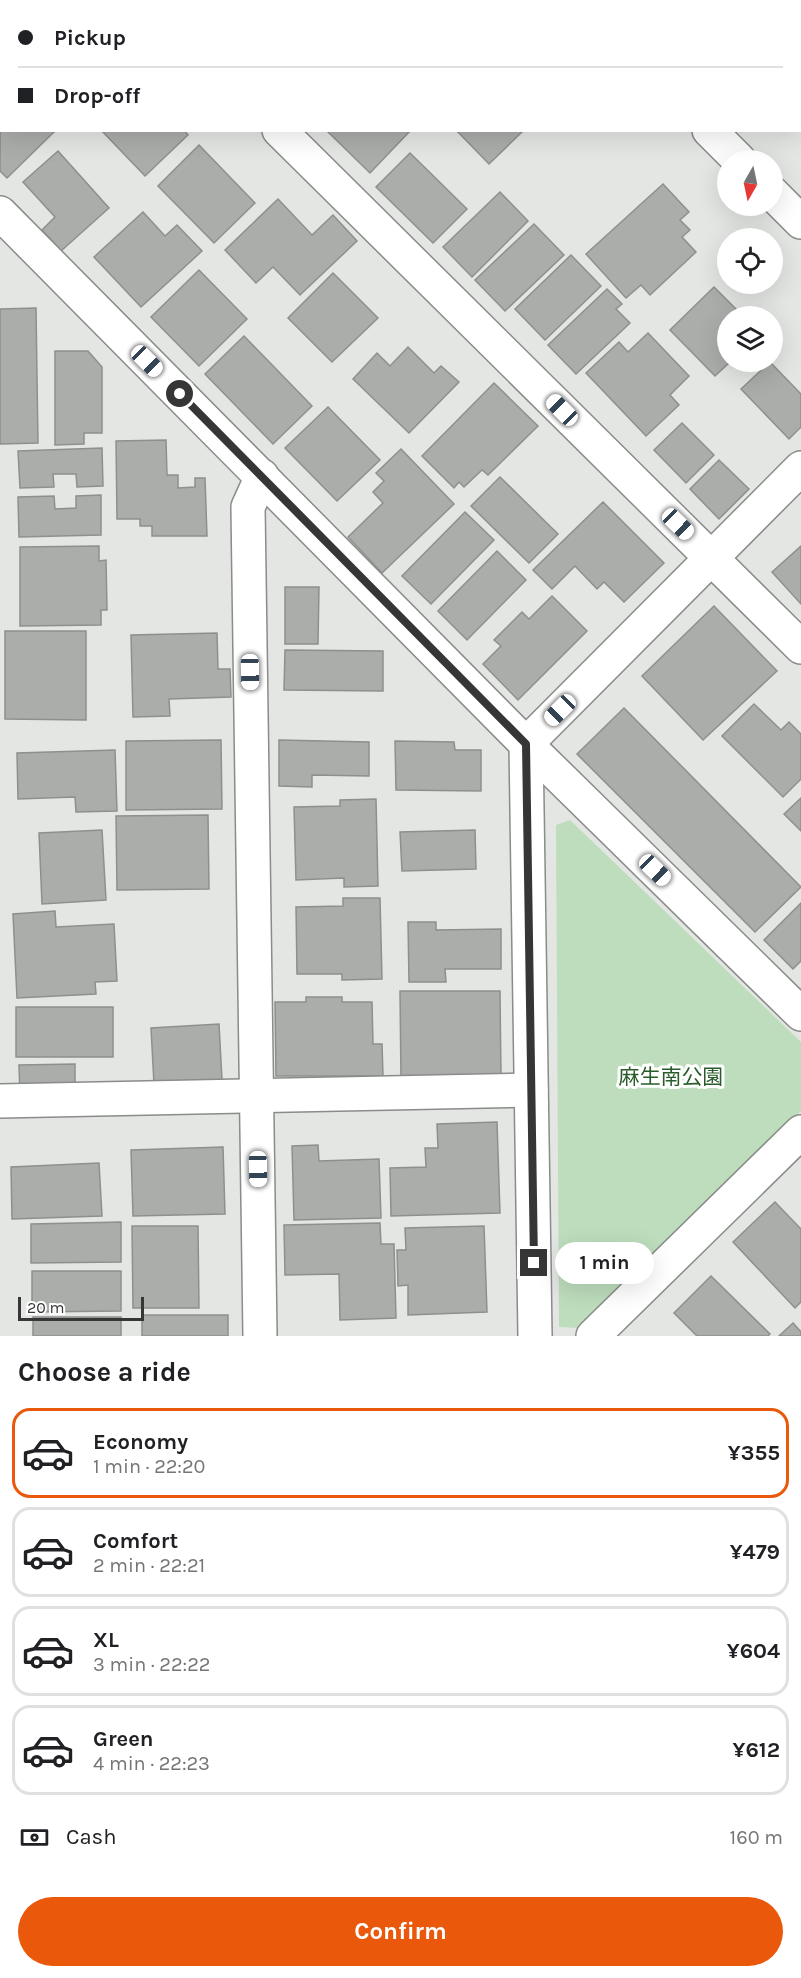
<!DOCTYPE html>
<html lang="en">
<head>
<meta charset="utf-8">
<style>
	:root { --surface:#fff; --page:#f2f2f2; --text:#202124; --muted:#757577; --line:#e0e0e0; --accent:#ea580c }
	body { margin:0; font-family:Karla,"Noto Sans JP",sans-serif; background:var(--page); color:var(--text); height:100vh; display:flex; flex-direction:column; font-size:22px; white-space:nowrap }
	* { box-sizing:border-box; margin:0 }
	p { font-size:20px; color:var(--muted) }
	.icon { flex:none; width:33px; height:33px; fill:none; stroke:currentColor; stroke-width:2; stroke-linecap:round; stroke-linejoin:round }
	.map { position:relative; height:1336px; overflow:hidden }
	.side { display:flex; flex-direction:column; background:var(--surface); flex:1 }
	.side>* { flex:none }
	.guide { position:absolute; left:0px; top:0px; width:801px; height:132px; box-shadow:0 6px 24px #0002; display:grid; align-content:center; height:132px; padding:0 18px; background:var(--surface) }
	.needle { width:39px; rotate:189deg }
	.tools { position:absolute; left:717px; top:150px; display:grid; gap:12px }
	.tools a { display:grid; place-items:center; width:66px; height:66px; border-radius:50%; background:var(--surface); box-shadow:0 6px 24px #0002; font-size:30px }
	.scale { position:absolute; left:18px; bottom:15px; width:126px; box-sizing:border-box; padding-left:6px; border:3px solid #353635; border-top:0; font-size:16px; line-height:21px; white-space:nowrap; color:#353635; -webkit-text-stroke:4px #fff; paint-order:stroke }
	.end { position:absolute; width:27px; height:27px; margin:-14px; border:8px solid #353635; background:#fff; box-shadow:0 0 0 3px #fff }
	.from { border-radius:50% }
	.bubble { position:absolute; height:42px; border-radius:21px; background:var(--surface); box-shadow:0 6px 24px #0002; font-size:20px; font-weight:700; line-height:42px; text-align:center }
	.car { position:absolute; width:18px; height:36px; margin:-18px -9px; border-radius:8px; box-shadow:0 0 4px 2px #0007; background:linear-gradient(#fff 24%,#345 0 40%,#fff 0 76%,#345 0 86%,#fff 0) }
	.guide b { display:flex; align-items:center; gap:21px; height:57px; font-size:22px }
	.guide b+b { border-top:2px solid var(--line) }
	.guide i { width:15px; height:15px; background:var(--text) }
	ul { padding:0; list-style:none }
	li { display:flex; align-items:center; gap:18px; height:90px; margin:0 12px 9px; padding:0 6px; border:3px solid var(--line); border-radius:18px }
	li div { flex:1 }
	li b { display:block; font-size:22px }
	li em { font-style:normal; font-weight:700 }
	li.selected { border-color:var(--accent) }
	li>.icon { width:54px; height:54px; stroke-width:1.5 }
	h2 { padding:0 18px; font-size:27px; line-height:72px }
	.pay { display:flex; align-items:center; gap:15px; height:66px; padding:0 18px; font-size:22px }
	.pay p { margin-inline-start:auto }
	.primary-button { display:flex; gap:12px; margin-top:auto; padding:12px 18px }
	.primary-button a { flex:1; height:69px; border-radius:36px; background:var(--accent); color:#fff; font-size:24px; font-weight:700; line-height:69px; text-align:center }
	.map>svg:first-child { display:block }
</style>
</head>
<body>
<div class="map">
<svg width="801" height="1336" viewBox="0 0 801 1336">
	<rect width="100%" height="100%" fill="#e3e6e3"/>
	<polygon fill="#bdddbc" points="570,820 801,1042 801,1111 580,1328 559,1327 556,825"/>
	<g fill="#aaadaa" stroke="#8d908d" stroke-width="1.5">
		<polygon points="0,0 54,0 2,2 2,24"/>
		<polygon points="184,0 209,0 207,2"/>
		<polygon points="274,0 318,0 320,2 272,2"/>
		<polygon points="770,0 801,0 801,4 800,2"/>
		<polygon points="1,46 2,130 56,130 7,178 0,171"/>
		<polygon points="101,130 184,130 188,135 145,176"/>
		<polygon points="326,130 409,130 410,131 370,173"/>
		<polygon points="456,130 524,130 489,164"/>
		<polygon points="199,145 255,203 214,243 158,186"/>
		<polygon points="58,151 109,208 61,251 42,230 55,217 23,182"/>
		<polygon points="410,153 467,209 433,243 376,187"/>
		<polygon points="663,184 689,212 680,220 690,230 682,237 696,252 650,295 641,285 626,298 586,254"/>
		<polygon points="500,192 528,221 472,277 443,247"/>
		<polygon points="278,199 312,235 333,215 357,241 300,295 273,267 256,283 225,250"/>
		<polygon points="143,212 165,236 177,225 202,251 141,307 94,257"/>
		<polygon points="534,224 564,255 505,311 475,280"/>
		<polygon points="571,255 601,286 545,340 515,309"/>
		<polygon points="199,270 247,319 199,366 151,317"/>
		<polygon points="333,273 378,318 332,362 288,318"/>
		<polygon points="714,287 743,316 728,316 728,362 730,362 715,376 670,330"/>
		<polygon points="607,289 622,304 616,309 630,323 576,374 548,345"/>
		<polygon points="36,308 38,443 0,444 0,309"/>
		<polygon points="648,333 689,376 670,395 679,405 646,436 586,373 619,342 628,352"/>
		<polygon points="244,336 312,406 273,444 205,374"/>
		<polygon points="408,347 434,373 441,366 459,382 409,433 353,379 377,353 390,366"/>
		<polygon points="55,351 88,351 102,367 102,433 84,433 84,444 55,445"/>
		<polygon points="770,362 801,394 801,427 789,439 741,389"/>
		<polygon points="494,383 538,426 488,475 482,470 464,487 459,482 454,488 422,456"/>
		<polygon points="328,407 380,460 337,501 285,448"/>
		<polygon points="682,423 714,455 686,483 654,450"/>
		<polygon points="166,440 167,475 178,475 178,488 195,487 195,478 205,478 207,536 152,536 152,526 140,526 140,519 117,519 116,441"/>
		<polygon points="102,448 103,486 77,487 76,474 53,474 54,487 20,488 18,451"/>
		<polygon points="401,449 454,504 382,573 348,537 383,503 373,492 384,481 376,473"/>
		<polygon points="719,460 749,489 719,519 690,489"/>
		<polygon points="500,477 558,534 529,563 471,506"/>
		<polygon points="101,495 101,535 19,537 18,497 54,496 55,509 76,508 76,496"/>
		<polygon points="603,502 664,563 624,602 604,582 597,589 575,566 552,589 533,570"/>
		<polygon points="465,512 494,540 431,604 402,576"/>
		<polygon points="99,546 99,561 106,560 107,610 101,610 101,625 20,626 20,547"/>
		<polygon points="801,546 801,604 772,572"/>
		<polygon points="497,551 526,580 467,640 438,611"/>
		<polygon points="285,587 319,587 318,644 285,644"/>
		<polygon points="552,596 587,631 518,700 483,664 501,646 494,640 522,612 529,619"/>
		<polygon points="714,606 777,671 703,740 642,676"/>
		<polygon points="5,631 86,631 86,720 5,719"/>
		<polygon points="217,633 218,669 230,669 231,697 169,699 170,716 133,717 131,635"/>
		<polygon points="285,650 383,651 383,691 284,690"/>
		<polygon points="754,704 781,730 789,722 801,734 801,779 783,797 722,736"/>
		<polygon points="624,708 801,887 755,932 577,754"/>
		<polygon points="221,740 222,809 126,810 126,741"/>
		<polygon points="279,740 369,742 369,776 312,775 312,787 279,786"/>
		<polygon points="395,741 454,742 455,750 481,750 481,791 396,790"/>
		<polygon points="115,750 117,811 76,812 75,797 18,799 17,753"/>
		<polygon points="801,798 801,831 784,814"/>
		<polygon points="376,799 378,886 344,887 344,878 296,880 294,807 340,806 340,800"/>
		<polygon points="208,815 209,889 117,890 116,816"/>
		<polygon points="102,830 106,900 42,904 39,833"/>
		<polygon points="475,830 476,869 402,871 400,832"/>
		<polygon points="343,898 380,898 382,979 342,980 342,974 297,974 296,907 343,906"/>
		<polygon points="801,903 801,961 793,969 764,940"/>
		<polygon points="55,911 56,927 114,924 117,981 95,982 96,994 17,998 13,914"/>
		<polygon points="408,922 436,922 436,930 501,929 501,969 445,969 446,982 409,982"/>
		<polygon points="400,991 500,991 501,1077 401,1079"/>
		<polygon points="306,997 342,997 342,1002 372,1002 373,1044 382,1044 383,1076 276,1076 275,1002 306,1002"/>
		<rect x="16" y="1007" width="97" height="50"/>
		<polygon points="219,1024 222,1080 154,1084 151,1028"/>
		<polygon points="75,1064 75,1095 20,1096 19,1065"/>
		<polygon points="497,1122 500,1213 391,1216 390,1168 426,1167 425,1148 438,1148 437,1124"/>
		<polygon points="318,1145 319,1161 379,1159 381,1218 294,1220 292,1146"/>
		<polygon points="223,1147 225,1214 133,1216 131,1150"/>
		<polygon points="99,1163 102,1216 12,1219 11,1167"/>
		<polygon points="775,1202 801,1229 801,1302 795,1308 733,1242"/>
		<polygon points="121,1222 121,1262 31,1263 31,1224"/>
		<polygon points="380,1223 381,1244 394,1244 396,1318 340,1320 339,1274 285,1275 284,1225"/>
		<polygon points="132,1226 198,1226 199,1308 133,1308"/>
		<polygon points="484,1226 487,1312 408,1315 408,1285 398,1286 397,1250 406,1250 405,1228"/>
		<polygon points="32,1271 121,1271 121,1311 32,1312"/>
		<polygon points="711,1276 770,1334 768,1336 697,1336 674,1313"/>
		<rect x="142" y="1315" width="86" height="21"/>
		<rect x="33" y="1317" width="88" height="19"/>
		<polygon points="793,1323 801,1332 801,1336 779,1336"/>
	</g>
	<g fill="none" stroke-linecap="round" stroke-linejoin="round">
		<g stroke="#898c88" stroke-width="36">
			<g id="street">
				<polyline points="147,0 149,2"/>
				<polyline points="690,2 690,0"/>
				<polyline points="279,130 801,647"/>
				<polyline points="0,213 526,744 801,1014"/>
				<polyline points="0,1101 531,1090"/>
				<polyline points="260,1336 248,507 262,476"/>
				<polyline points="535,1336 526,744 801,468"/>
				<polyline points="593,1336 801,1132"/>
			</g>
		</g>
		<g stroke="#898c88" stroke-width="36">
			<g id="secondary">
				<polyline points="578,0 580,2"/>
				<polyline points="709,130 739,160"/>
				<polyline points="772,193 801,222"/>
			</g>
		</g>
		<use href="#street" stroke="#fff" stroke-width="33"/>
		<use href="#secondary" stroke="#fff" stroke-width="33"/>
	</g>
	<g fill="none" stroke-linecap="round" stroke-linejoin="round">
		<polyline stroke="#353635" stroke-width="8" points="180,394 526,744 534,1263"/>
	</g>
	<g text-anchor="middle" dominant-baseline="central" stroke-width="6" stroke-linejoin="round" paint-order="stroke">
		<g font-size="21" fill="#285c2a" stroke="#fff">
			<text x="671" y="1077">麻生南公園</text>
		</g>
	</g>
</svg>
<div class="tools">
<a><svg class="needle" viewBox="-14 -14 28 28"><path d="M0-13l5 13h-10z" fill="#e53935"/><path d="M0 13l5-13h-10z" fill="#757577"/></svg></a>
<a><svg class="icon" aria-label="locate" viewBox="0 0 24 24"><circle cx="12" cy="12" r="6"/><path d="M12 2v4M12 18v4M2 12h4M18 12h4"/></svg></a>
<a><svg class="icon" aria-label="layers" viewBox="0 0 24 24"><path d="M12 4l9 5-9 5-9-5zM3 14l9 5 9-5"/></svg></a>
</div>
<div class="scale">20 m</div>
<i class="end from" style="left:180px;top:394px"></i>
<i class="end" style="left:534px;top:1263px"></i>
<div class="bubble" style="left:555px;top:1242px;width:99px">1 min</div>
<i class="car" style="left:147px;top:361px;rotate:135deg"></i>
<i class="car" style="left:562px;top:410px;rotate:315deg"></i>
<i class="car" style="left:678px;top:524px;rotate:134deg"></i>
<i class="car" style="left:250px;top:672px;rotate:179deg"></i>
<i class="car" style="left:560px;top:710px;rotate:225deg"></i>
<i class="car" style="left:655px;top:870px;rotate:134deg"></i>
<i class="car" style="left:258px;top:1169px;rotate:179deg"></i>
<div class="guide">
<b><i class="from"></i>Pickup</b>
<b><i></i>Drop-off</b>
</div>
</div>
<section class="side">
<h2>Choose a ride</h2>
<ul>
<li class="selected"><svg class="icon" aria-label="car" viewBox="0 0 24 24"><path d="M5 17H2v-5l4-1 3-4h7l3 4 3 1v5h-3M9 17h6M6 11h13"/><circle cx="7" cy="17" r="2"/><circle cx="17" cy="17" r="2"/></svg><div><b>Economy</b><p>1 min · 22:20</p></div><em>¥355</em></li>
<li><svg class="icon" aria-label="car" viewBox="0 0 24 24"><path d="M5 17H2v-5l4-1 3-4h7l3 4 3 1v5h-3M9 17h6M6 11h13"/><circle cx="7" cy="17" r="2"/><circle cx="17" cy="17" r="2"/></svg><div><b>Comfort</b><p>2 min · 22:21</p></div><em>¥479</em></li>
<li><svg class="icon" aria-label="car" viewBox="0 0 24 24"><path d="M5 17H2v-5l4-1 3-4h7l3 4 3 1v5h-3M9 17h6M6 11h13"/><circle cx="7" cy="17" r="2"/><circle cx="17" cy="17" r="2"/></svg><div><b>XL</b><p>3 min · 22:22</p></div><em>¥604</em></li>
<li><svg class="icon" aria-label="car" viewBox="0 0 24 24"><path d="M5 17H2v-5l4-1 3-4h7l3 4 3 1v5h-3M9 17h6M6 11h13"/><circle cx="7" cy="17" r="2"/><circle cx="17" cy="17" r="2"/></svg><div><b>Green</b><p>4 min · 22:23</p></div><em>¥612</em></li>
</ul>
<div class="pay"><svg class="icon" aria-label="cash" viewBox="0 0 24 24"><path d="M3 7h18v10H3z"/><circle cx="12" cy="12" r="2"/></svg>Cash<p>160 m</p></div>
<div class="primary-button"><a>Confirm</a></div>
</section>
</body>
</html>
